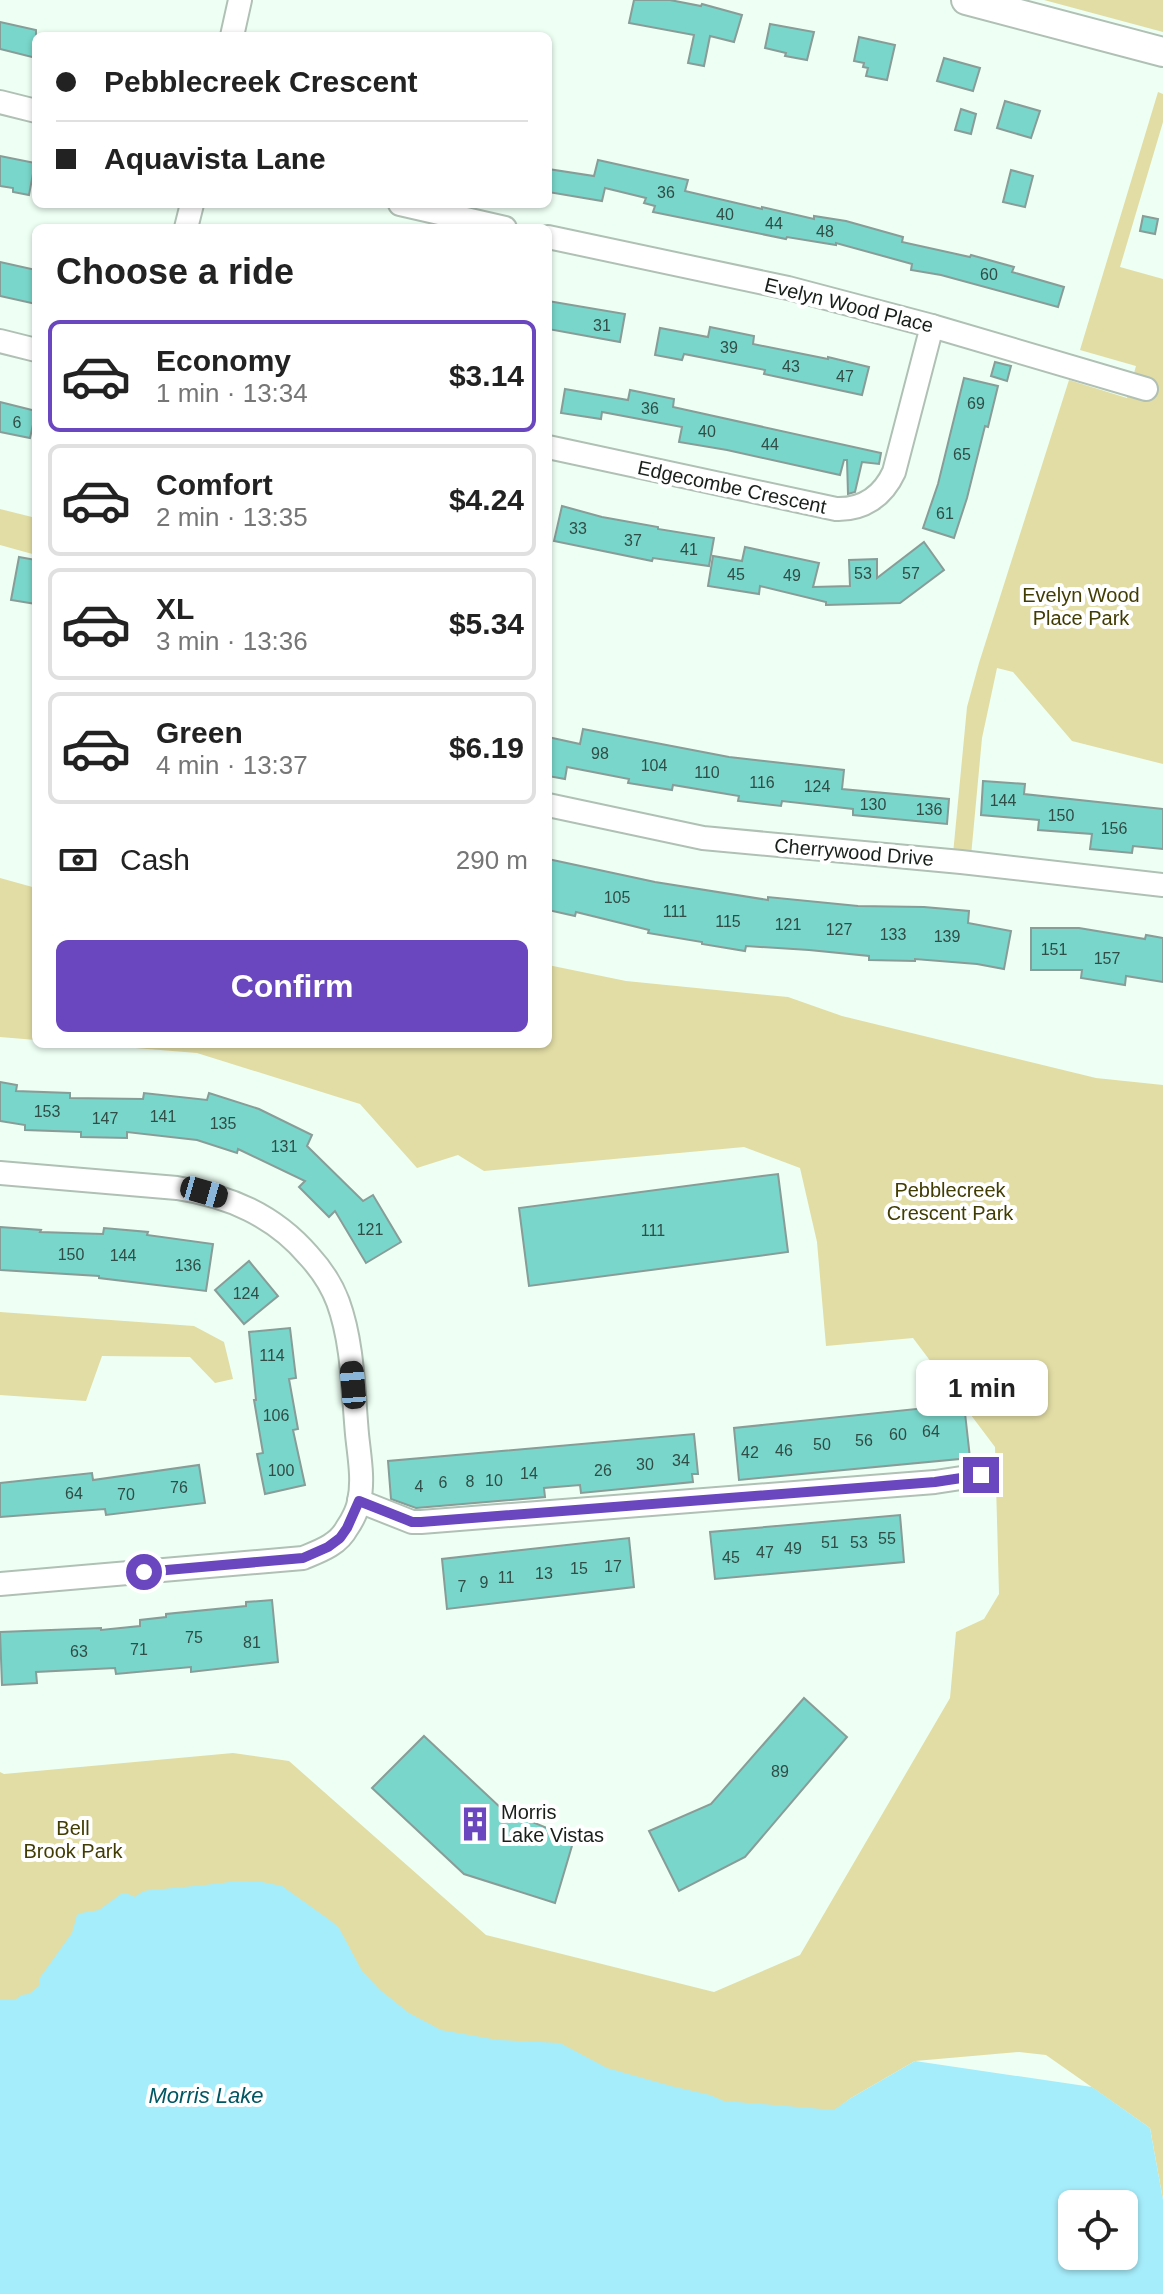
<!DOCTYPE html>
<html lang="en">
<head>
<meta charset="utf-8">
<style>
	:root { --surface:#fff; --page:#f6f6f6; --text:#222; --muted:#767676; --line:#e0e0e0; --accent:#6a46bf }
	body { margin:0; font-family:Arial,sans-serif; background:var(--page); color:var(--text); height:100vh; display:flex; flex-direction:column; font-size:30px; white-space:nowrap }
	* { box-sizing:border-box; margin:0 }
	p { font-size:26px; color:var(--muted) }
	.icon { flex:none; width:44px; height:44px; fill:none; stroke:currentColor; stroke-width:2; stroke-linecap:round; stroke-linejoin:round }
	.map { position:relative; flex:1; overflow:hidden }
	.side { position:absolute; left:32px; top:224px; width:520px; height:824px; display:flex; flex-direction:column; background:var(--surface); border-radius:12px; box-shadow:0 2px 6px #0004 }
	.side>* { flex:none }
	.top-card { position:absolute; left:32px; top:32px; width:520px; height:176px; border-radius:12px; box-shadow:0 2px 6px #0004; display:grid; align-content:center; height:176px; padding:0 24px; background:var(--surface) }
	.fabs { position:absolute; left:1058px; top:2190px; display:grid; gap:16px }
	.fabs a { display:grid; place-items:center; width:80px; height:80px; border-radius:12px; background:var(--surface); box-shadow:0 2px 6px #0004; font-size:40px }
	.end { position:absolute; width:36px; height:36px; margin:-18px; border:10px solid #6a46bf; background:#fff; box-shadow:0 0 0 4px #fff }
	.from { border-radius:50% }
	.bubble { position:absolute; height:56px; border-radius:12px; background:var(--surface); box-shadow:0 2px 6px #0004; font-size:26px; font-weight:700; line-height:56px; text-align:center }
	.car { position:absolute; width:24px; height:48px; margin:-24px -12px; border-radius:10px; box-shadow:0 0 6px 2px #0007; background:linear-gradient(#222 24%,#8ab4d8 0 40%,#222 0 76%,#8ab4d8 0 86%,#222 0) }
	.top-card b { display:flex; align-items:center; gap:28px; height:76px; font-size:30px }
	.top-card b+b { border-top:2px solid var(--line) }
	.top-card i { width:20px; height:20px; background:var(--text) }
	ul { padding:0; list-style:none }
	li { display:flex; align-items:center; gap:24px; height:112px; margin:0 16px 12px; padding:0 8px; border:4px solid var(--line); border-radius:12px }
	li div { flex:1 }
	li b { display:block; font-size:30px }
	li em { font-style:normal; font-weight:700 }
	li.selected { border-color:var(--accent) }
	li>.icon { width:72px; height:72px; stroke-width:1.5 }
	h2 { padding:0 24px; font-size:36px; line-height:96px }
	.pay { display:flex; align-items:center; gap:20px; height:88px; padding:0 24px; font-size:30px }
	.pay p { margin-inline-start:auto }
	.primary-button { display:flex; gap:16px; margin-top:auto; padding:16px 24px }
	.primary-button a { flex:1; height:92px; border-radius:12px; background:var(--accent); color:#fff; font-size:32px; font-weight:700; line-height:92px; text-align:center }
	.map>svg:first-child { display:block }
</style>
</head>
<body>
<div class="map">
<svg width="1163" height="2294" viewBox="0 0 1163 2294">
	<rect width="100%" height="100%" fill="#eefff4"/>
	<g fill="#e2dda5">
		<polygon points="1044,0 1163,0 1163,32"/>
		<polygon points="1158,92 1163,94 1163,122 1120,267 1163,279 1163,764 1072,741 1013,672 997,668 982,738 971,856 953,854 967,707 979,663 1069,380 1127,398 1136,366 1080,350"/>
		<polygon points="0,509 36,518 36,555 0,545"/>
		<polygon points="0,878 36,888 36,1040 0,1037"/>
		<polygon points="548,965 626,981 788,997 842,1016 1096,1078 1163,1085 1163,2200 1150,2128 1046,2055 1019,2052 915,2061 851,2098 834,2111 726,2107 130,1955 0,2014 0,1772 4,1774 233,1753 289,1761 486,1935 714,1992 800,1955 950,1698 956,1632 984,1619 999,1594 995,1447 913,1338 826,1346 817,1242 800,1168 744,1147 484,1171 458,1155 417,1168 360,1104 197,1053 86,1044 548,1044"/>
		<polygon points="0,1312 194,1326 224,1342 233,1379 215,1383 190,1357 102,1356 86,1401 0,1395"/>
	</g>
	<path fill="#a6edfb" fill-rule="evenodd" d="M 238,1881 L 262,1882 L 282,1886 L 331,1921 L 339,1928 L 362,1971 L 380,1990 L 409,2013 L 441,2030 L 498,2040 L 560,2043 L 607,2068 L 671,2086 L 710,2095 L 724,2101 L 834,2110 L 851,2098 L 915,2061 L 1092,2087 L 1150,2128 L 1163,2200 L 1163,2294 L 0,2294 L 0,2000 L 15,2000 L 21,1995 L 29,1994 L 39,1986 L 39,1979 L 72,1933 L 77,1915 L 81,1913 L 99,1910 L 121,1894 L 126,1893 L 135,1897 C 140,1893 144,1890 152,1890 C 180,1887 209,1885 238,1881 ZM 1072,2204 L 1124,2204 L 1124,2256 L 1072,2256 Z"/>
	<g fill="#79d6ca" stroke="#889c98" stroke-width="2">
		<polygon points="634,0 670,0 701,6 702,4 742,15 734,42 710,36 704,66 688,63 694,35 629,23"/>
		<polygon points="0,22 36,30 36,58 0,49"/>
		<polygon points="770,24 814,32 807,60 785,56 786,53 765,48"/>
		<polygon points="859,37 895,45 887,80 866,76 868,68 863,67 864,63 854,61"/>
		<polygon points="944,58 980,68 973,91 937,81"/>
		<polygon points="1005,101 1040,111 1031,138 997,128"/>
		<polygon points="961,109 976,114 971,134 955,130"/>
		<polygon points="0,156 35,163 29,195 13,192 13,188 0,186"/>
		<polygon points="598,160 688,180 685,191 762,209 762,207 814,219 814,216 846,221 903,237 902,242 970,257 971,255 1014,267 1012,272 1064,287 1058,307 941,275 911,270 912,264 836,243 836,245 787,237 786,239 653,212 655,206 644,203 646,198 605,188 602,201 548,192 548,169 594,176"/>
		<polygon points="1011,170 1033,176 1025,207 1003,202"/>
		<polygon points="1143,216 1158,219 1155,234 1140,231"/>
		<polygon points="0,262 36,270 36,304 0,296"/>
		<polygon points="548,301 625,314 620,342 548,329"/>
		<polygon points="710,327 754,336 753,344 828,359 828,357 869,367 862,395 764,374 765,370 684,354 682,360 655,355 660,328 708,337"/>
		<polygon points="995,362 1011,366 1007,381 991,376"/>
		<polygon points="964,378 998,386 988,427 985,426 967,498 954,538 923,528 938,484"/>
		<polygon points="565,389 628,400 630,390 674,399 673,407 881,453 879,464 862,462 855,492 848,494 847,460 844,460 840,475 727,450 679,442 682,427 602,412 601,419 561,413"/>
		<polygon points="0,402 36,411 30,438 0,432"/>
		<polygon points="562,506 602,517 658,527 658,529 714,538 709,566 653,558 652,561 554,541"/>
		<polygon points="924,542 944,570 900,603 826,605 826,602 760,586 759,594 708,586 713,556 742,561 745,547 819,563 813,587 850,586 849,560 877,559 877,578"/>
		<polygon points="19,557 36,560 36,604 11,600"/>
		<polygon points="583,729 729,757 844,770 842,789 949,799 947,824 853,815 853,809 782,801 781,806 738,801 739,796 673,785 672,790 628,783 629,779 567,767 565,779 548,776 548,737 580,744"/>
		<polygon points="983,781 1025,784 1024,794 1163,809 1163,849 1133,846 1132,853 1090,849 1092,834 1038,830 1039,820 981,815"/>
		<polygon points="548,859 655,882 768,900 768,897 858,906 924,907 969,911 968,923 1011,931 1004,969 977,964 915,959 915,961 869,960 869,956 809,950 746,946 745,951 702,944 702,942 648,933 649,930 576,912 575,916 548,910"/>
		<polygon points="1031,928 1079,928 1145,939 1146,935 1163,938 1163,982 1126,976 1125,985 1081,978 1082,970 1031,970"/>
		<polygon points="0,1082 17,1085 16,1091 70,1093 70,1098 143,1099 144,1093 207,1100 209,1093 259,1109 312,1135 307,1146 363,1201 373,1195 401,1242 366,1263 335,1211 329,1217 299,1187 305,1181 238,1149 237,1153 197,1140 127,1132 127,1138 81,1137 81,1132 25,1130 25,1125 0,1121"/>
		<polygon points="778,1174 788,1252 529,1286 519,1208"/>
		<polygon points="0,1227 41,1230 40,1232 103,1234 104,1228 148,1232 147,1235 213,1244 206,1291 99,1278 99,1276 0,1270"/>
		<polygon points="249,1261 278,1296 244,1324 215,1290"/>
		<polygon points="290,1328 296,1378 289,1379 298,1429 293,1430 305,1485 265,1494 257,1454 263,1453 254,1400 256,1400 249,1332"/>
		<polygon points="964,1404 970,1458 739,1480 734,1428"/>
		<polygon points="694,1434 698,1474 692,1474 693,1482 581,1493 580,1485 544,1488 545,1497 416,1508 391,1499 388,1461"/>
		<polygon points="199,1465 205,1503 106,1515 105,1509 0,1517 0,1483 92,1473 93,1480"/>
		<polygon points="900,1515 904,1562 715,1579 710,1532"/>
		<polygon points="629,1538 634,1587 447,1609 442,1559"/>
		<polygon points="272,1600 278,1662 191,1672 191,1667 116,1674 115,1668 36,1672 37,1683 2,1685 0,1632 101,1628 101,1630 140,1626 140,1620 166,1617 166,1614 246,1606 246,1602"/>
		<polygon points="804,1698 847,1737 745,1857 679,1891 649,1831 711,1804"/>
		<polygon points="424,1736 503,1810 574,1839 555,1903 464,1874 372,1788"/>
	</g>
	<g fill="none" stroke-linecap="round" stroke-linejoin="round">
		<g stroke="#b0c0b5" stroke-width="26">
			<g id="minor">
				<polyline points="232,36 240,0"/>
				<polyline points="0,102 36,111"/>
				<polyline points="400,204 505,228"/>
				<polyline points="186,228 192,204"/>
				<polyline points="548,237 788,288 932,326 1146,389"/>
				<polyline points="0,341 36,350"/>
				<path d="M 548,447 L 836,509 C 863,510 883,496 894,472 L 932,326"/>
				<polyline points="548,805 703,838 961,862 1163,885"/>
				<path d="M 0,1173 L 177,1188 C 229,1196 274,1215 309,1256 C 320,1268 332,1286 338,1302 C 353,1343 353,1390 357,1434 C 359,1455 364,1480 359,1501 C 358,1509 352,1521 347,1528 C 338,1545 320,1551 303,1558 L 0,1584"/>
				<polyline points="359,1501 412,1522 421,1522 935,1482 981,1475"/>
			</g>
		</g>
		<g stroke="#b0c0b5" stroke-width="32">
			<polyline id="tertiary" points="966,0 1163,52"/>
		</g>
		<use href="#minor" stroke="#fff" stroke-width="22"/>
		<use href="#tertiary" stroke="#fff" stroke-width="28"/>
	</g>
	<g fill="none" stroke-linecap="round" stroke-linejoin="round">
		<polyline stroke="#6a46bf" stroke-width="10" points="144,1572 303,1558 328,1547 340,1538 347,1528 359,1501 412,1522 421,1522 935,1482 981,1475"/>
	</g>
	<defs>
		<g id="building-bare" transform="scale(2.76)"><path d="M-4-6H4V6H1V3H-1V6H-4ZM-2.5-4.3h1.7v1.8h-1.7ZM.8-4.3h1.7v1.8H.8ZM-2.5-1h1.7V.8h-1.7ZM.8-1h1.7V.8H.8Z" fill="#6a46bf" stroke="#fff" stroke-width="2.5" paint-order="stroke"/></g>
	</defs>
	<g fill-rule="evenodd">
		<use href="#building-bare" x="475" y="1824"/>
	</g>
	<g text-anchor="middle" dominant-baseline="central" stroke-width="8" stroke-linejoin="round" paint-order="stroke">
		<g font-size="16" fill="#314d47">
			<text x="666" y="192">36</text>
			<text x="725" y="214">40</text>
			<text x="774" y="223">44</text>
			<text x="825" y="231">48</text>
			<text x="989" y="274">60</text>
			<text x="602" y="325">31</text>
			<text x="729" y="347">39</text>
			<text x="791" y="366">43</text>
			<text x="845" y="376">47</text>
			<text x="976" y="403">69</text>
			<text x="650" y="408">36</text>
			<text x="17" y="422">6</text>
			<text x="707" y="431">40</text>
			<text x="770" y="444">44</text>
			<text x="962" y="454">65</text>
			<text x="945" y="513">61</text>
			<text x="578" y="528">33</text>
			<text x="633" y="540">37</text>
			<text x="689" y="549">41</text>
			<text x="863" y="573">53</text>
			<text x="911" y="573">57</text>
			<text x="736" y="574">45</text>
			<text x="792" y="575">49</text>
			<text x="600" y="753">98</text>
			<text x="654" y="765">104</text>
			<text x="707" y="772">110</text>
			<text x="762" y="782">116</text>
			<text x="817" y="786">124</text>
			<text x="1003" y="800">144</text>
			<text x="873" y="804">130</text>
			<text x="929" y="809">136</text>
			<text x="1061" y="815">150</text>
			<text x="1114" y="828">156</text>
			<text x="617" y="897">105</text>
			<text x="675" y="911">111</text>
			<text x="728" y="921">115</text>
			<text x="788" y="924">121</text>
			<text x="839" y="929">127</text>
			<text x="893" y="934">133</text>
			<text x="947" y="936">139</text>
			<text x="1054" y="949">151</text>
			<text x="1107" y="958">157</text>
			<text x="47" y="1111">153</text>
			<text x="163" y="1116">141</text>
			<text x="105" y="1118">147</text>
			<text x="223" y="1123">135</text>
			<text x="284" y="1146">131</text>
			<text x="370" y="1229">121</text>
			<text x="653" y="1230">111</text>
			<text x="71" y="1254">150</text>
			<text x="123" y="1255">144</text>
			<text x="188" y="1265">136</text>
			<text x="246" y="1293">124</text>
			<text x="272" y="1355">114</text>
			<text x="276" y="1415">106</text>
			<text x="931" y="1431">64</text>
			<text x="898" y="1434">60</text>
			<text x="864" y="1440">56</text>
			<text x="822" y="1444">50</text>
			<text x="784" y="1450">46</text>
			<text x="750" y="1452">42</text>
			<text x="681" y="1460">34</text>
			<text x="645" y="1464">30</text>
			<text x="281" y="1470">100</text>
			<text x="603" y="1470">26</text>
			<text x="529" y="1473">14</text>
			<text x="494" y="1480">10</text>
			<text x="470" y="1481">8</text>
			<text x="443" y="1482">6</text>
			<text x="419" y="1486">4</text>
			<text x="179" y="1487">76</text>
			<text x="74" y="1493">64</text>
			<text x="126" y="1494">70</text>
			<text x="887" y="1538">55</text>
			<text x="830" y="1542">51</text>
			<text x="859" y="1542">53</text>
			<text x="793" y="1548">49</text>
			<text x="765" y="1552">47</text>
			<text x="731" y="1557">45</text>
			<text x="613" y="1566">17</text>
			<text x="579" y="1568">15</text>
			<text x="544" y="1573">13</text>
			<text x="506" y="1577">11</text>
			<text x="484" y="1582">9</text>
			<text x="462" y="1586">7</text>
			<text x="194" y="1637">75</text>
			<text x="252" y="1642">81</text>
			<text x="139" y="1649">71</text>
			<text x="79" y="1651">63</text>
			<text x="780" y="1771">89</text>
		</g>
		<g font-size="20" fill="#191f1b" stroke="#fff">
			<text transform="translate(849 305) rotate(14)">Evelyn Wood Place</text>
			<text transform="translate(732 487) rotate(12)">Edgecombe Crescent</text>
			<text transform="translate(854 852) rotate(5)">Cherrywood Drive</text>
		</g>
		<g font-size="20" fill="#413c02" stroke="#fff">
			<text x="1081" y="595">Evelyn Wood<tspan x="1081" dy="23">Place Park</tspan></text>
			<text x="950" y="1190">Pebblecreek<tspan x="950" dy="23">Crescent Park</tspan></text>
			<text x="73" y="1828">Bell<tspan x="73" dy="23">Brook Park</tspan></text>
		</g>
		<g font-size="20" fill="#191f1b" stroke="#fff" text-anchor="start">
			<text x="501" y="1812">Morris<tspan x="501" dy="23">Lake Vistas</tspan></text>
		</g>
		<g font-size="22" font-style="italic" fill="#005662" stroke="#fff">
			<text x="206" y="2095">Morris Lake</text>
		</g>
	</g>
</svg>
<div class="fabs">
<a><svg class="icon" aria-label="locate" viewBox="0 0 24 24"><circle cx="12" cy="12" r="6"/><path d="M12 2v4M12 18v4M2 12h4M18 12h4"/></svg></a>
</div>
<i class="end from" style="left:144px;top:1572px"></i>
<i class="end" style="left:981px;top:1475px"></i>
<div class="bubble" style="left:916px;top:1360px;width:132px">1 min</div>
<i class="car" style="left:204px;top:1192px;rotate:106deg"></i>
<i class="car" style="left:353px;top:1385px;rotate:355deg"></i>
<div class="top-card">
<b><i class="from"></i>Pebblecreek Crescent</b>
<b><i></i>Aquavista Lane</b>
</div>
<section class="side">
<h2>Choose a ride</h2>
<ul>
<li class="selected"><svg class="icon" aria-label="car" viewBox="0 0 24 24"><path d="M5 17H2v-5l4-1 3-4h7l3 4 3 1v5h-3M9 17h6M6 11h13"/><circle cx="7" cy="17" r="2"/><circle cx="17" cy="17" r="2"/></svg><div><b>Economy</b><p>1 min · 13:34</p></div><em>$3.14</em></li>
<li><svg class="icon" aria-label="car" viewBox="0 0 24 24"><path d="M5 17H2v-5l4-1 3-4h7l3 4 3 1v5h-3M9 17h6M6 11h13"/><circle cx="7" cy="17" r="2"/><circle cx="17" cy="17" r="2"/></svg><div><b>Comfort</b><p>2 min · 13:35</p></div><em>$4.24</em></li>
<li><svg class="icon" aria-label="car" viewBox="0 0 24 24"><path d="M5 17H2v-5l4-1 3-4h7l3 4 3 1v5h-3M9 17h6M6 11h13"/><circle cx="7" cy="17" r="2"/><circle cx="17" cy="17" r="2"/></svg><div><b>XL</b><p>3 min · 13:36</p></div><em>$5.34</em></li>
<li><svg class="icon" aria-label="car" viewBox="0 0 24 24"><path d="M5 17H2v-5l4-1 3-4h7l3 4 3 1v5h-3M9 17h6M6 11h13"/><circle cx="7" cy="17" r="2"/><circle cx="17" cy="17" r="2"/></svg><div><b>Green</b><p>4 min · 13:37</p></div><em>$6.19</em></li>
</ul>
<div class="pay"><svg class="icon" aria-label="cash" viewBox="0 0 24 24"><path d="M3 7h18v10H3z"/><circle cx="12" cy="12" r="2"/></svg>Cash<p>290 m</p></div>
<div class="primary-button"><a>Confirm</a></div>
</section>
</div>
</body>
</html>
